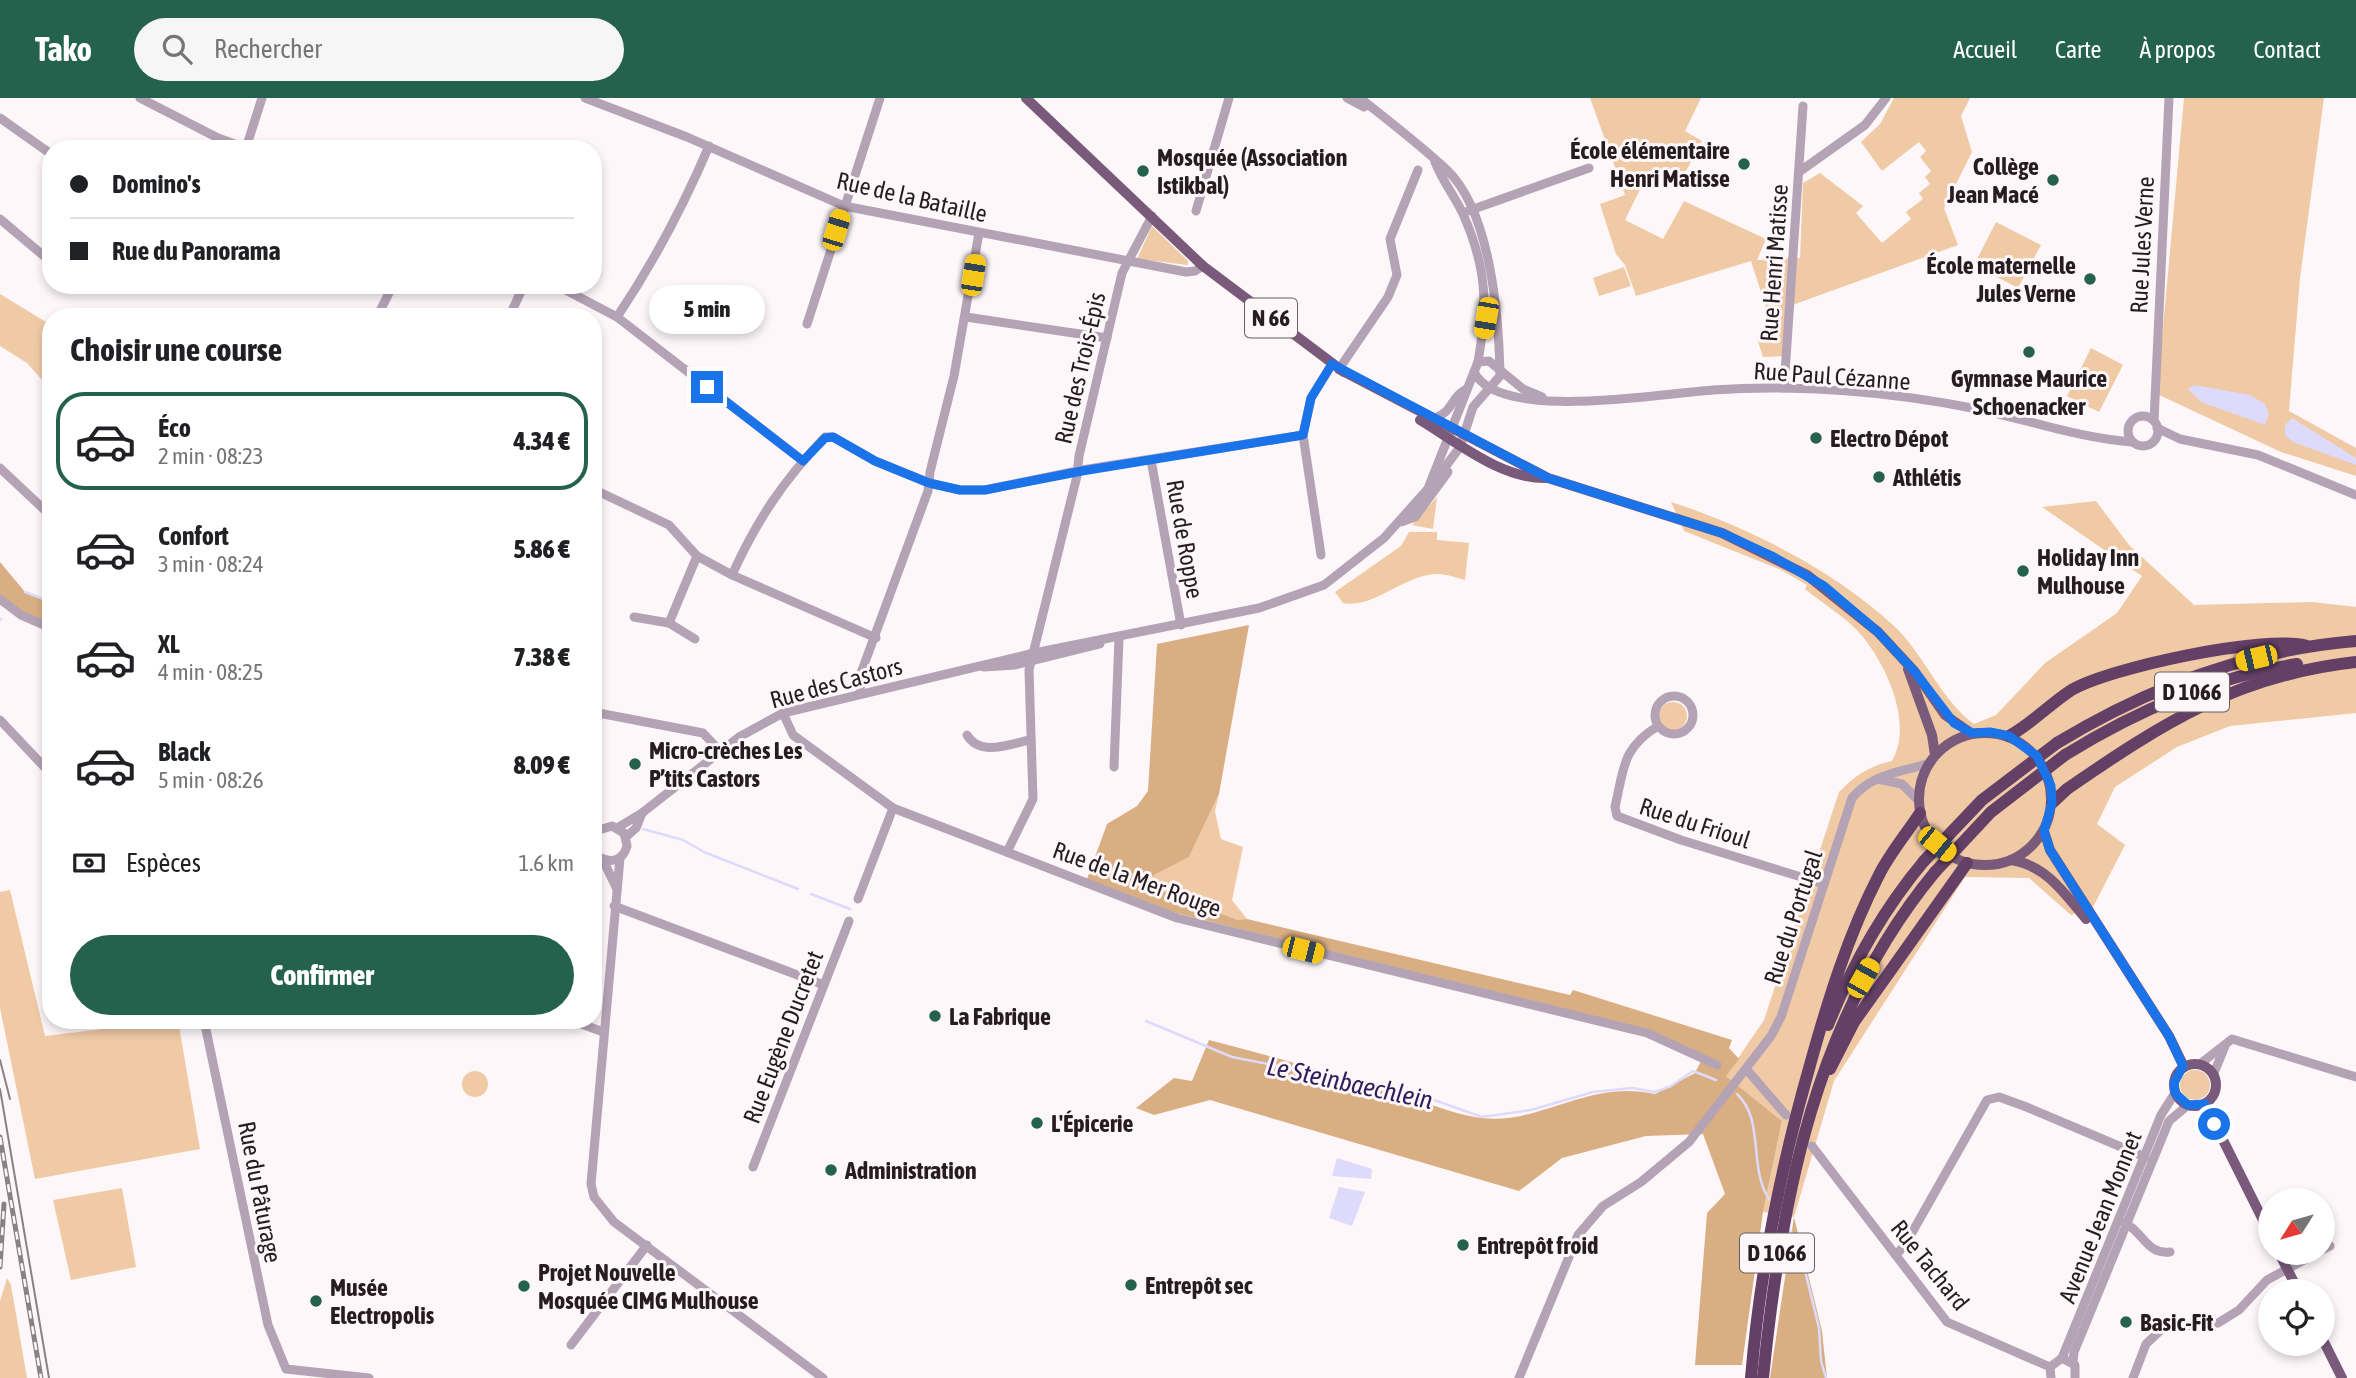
<!DOCTYPE html>
<html lang="fr">
<head>
<meta charset="utf-8">
<style>
	:root { --surface:#fff; --page:#f6f6f6; --text:#202124; --muted:#757577; --line:#e0e0e0; --accent:#25624e }
	body { margin:0; font-family:"Asap Condensed",sans-serif; background:var(--page); color:var(--text); height:100vh; display:flex; flex-direction:column; font-size:26px; white-space:nowrap }
	* { box-sizing:border-box; margin:0 }
	p { font-size:23px; color:var(--muted) }
	.icon { flex:none; width:38px; height:38px; fill:none; stroke:currentColor; stroke-width:2; stroke-linecap:round; stroke-linejoin:round }
	.map { position:relative; flex:1; overflow:hidden }
	.panel { position:absolute; left:42px; top:210px; width:560px; height:721px; display:flex; flex-direction:column; background:var(--surface); border-radius:28px; box-shadow:0 4px 10px #0003 }
	.panel>* { flex:none }
	.top-card { position:absolute; left:42px; top:42px; width:560px; height:154px; border-radius:28px; box-shadow:0 4px 10px #0003; display:grid; align-content:center; height:154px; padding:0 28px; background:var(--surface) }
	.needle { width:46px; rotate:233deg }
	.controls { position:absolute; left:2258px; top:1090px; display:grid; gap:14px }
	.controls a { display:grid; place-items:center; width:77px; height:77px; border-radius:50%; background:var(--surface); box-shadow:0 4px 10px #0003; font-size:35px }
	.end { position:absolute; width:32px; height:32px; margin:-16px; border:9px solid #1a73e8; background:#fff; box-shadow:0 0 0 4px #fff }
	.from { border-radius:50% }
	.bubble { position:absolute; height:49px; border-radius:24px; background:var(--surface); box-shadow:0 4px 10px #0003; font-size:23px; font-weight:800; line-height:49px; text-align:center }
	.car { position:absolute; width:21px; height:42px; margin:-21px -10px; border-radius:9px; box-shadow:0 0 5px 2px #0007; background:linear-gradient(#f5c518 24%,#345 0 40%,#f5c518 0 76%,#345 0 86%,#f5c518 0) }
	.top-card b { display:flex; align-items:center; gap:24px; height:66px; font-size:26px }
	.top-card b+b { border-top:2px solid var(--line) }
	.top-card i { width:18px; height:18px; background:var(--text) }
	ul { padding:0; list-style:none }
	li { display:flex; align-items:center; gap:21px; height:98px; margin:0 14px 10px; padding:0 14px; border:4px solid transparent; border-radius:28px }
	li div { flex:1 }
	li b { display:block; font-size:26px }
	li em { font-style:normal; font-weight:800 }
	li.selected { border-color:var(--accent) }
	li>.icon { width:63px; height:63px; stroke-width:1.5 }
	h2 { padding:0 28px; font-size:32px; line-height:84px }
	.pay { display:flex; align-items:center; gap:18px; height:77px; padding:0 28px; font-size:26px }
	.pay p { margin-inline-start:auto }
	.action { display:flex; gap:14px; margin-top:auto; padding:14px 28px }
	.action a { flex:1; height:80px; border-radius:42px; background:var(--accent); color:#fff; font-size:28px; font-weight:800; line-height:80px; text-align:center }
	header { display:flex; align-items:center; gap:42px; box-sizing:border-box; height:98px; padding:0 35px; background:var(--accent); color:#fff }
	header strong { font-size:33px }
	nav { display:flex; gap:38px; margin-inline-start:auto; font-size:24px }
	.search { width:490px; height:63px; background:var(--page); display:flex; align-items:center; gap:18px; box-sizing:border-box; padding:0 24px; border-radius:38px; color:var(--muted); font-size:26px }
	.map>svg:first-child { display:block }
</style>
</head>
<body>
<header>
<strong>Tako</strong>
<div class="search"><svg class="icon" aria-label="search" viewBox="0 0 24 24"><circle cx="10" cy="10" r="6"/><path d="M15 15l6 6"/></svg>Rechercher</div>
<nav><a>Accueil</a><a>Carte</a><a>À propos</a><a>Contact</a></nav>
</header>
<div class="map">
<svg width="2356" height="1280" viewBox="0 0 2356 1280">
	<rect width="100%" height="100%" fill="#fdf7f9"/>
	<g fill="#f0caa5">
		<polygon points="1590,0 1701,0 1685,33 1702,43 1678,88 1649,73 1625,122 1663,141 1684,103 1766,141 1757,162 1800,160 1803,85 1820,75 1863,108 1856,115 1882,145 1911,121 1906,114 1923,101 1919,95 1930,86 1925,79 1931,73 1920,59 1926,53 1919,44 1882,73 1861,44 1880,26 1894,0 1970,0 1961,18 1972,54 1944,110 1958,147 1787,209 1783,258 1763,259 1757,240 1773,231 1751,163 1636,198 1625,167 1616,156 1600,106 1625,97"/>
		<polygon points="2184,0 2324,0 2300,180 2289,313 2356,350 2356,378 2281,354 2157,296"/>
		<polygon points="1996,124 2041,147 2018,190 1974,167"/>
		<polygon points="1152,128 1188,163 1188,167 1137,161"/>
		<polygon points="1624,169 1631,188 1599,198 1593,180"/>
		<polygon points="0,196 51,227 51,292 27,265 0,248"/>
		<polygon points="2091,250 2123,267 2099,314 2067,298"/>
		<polygon points="1437,399 1433,431 1412,427"/>
		<path d="M 2096,403 L 2129,447 L 2194,507 L 2312,504 L 2356,509 L 2356,615 L 2230,628 L 2177,649 L 2115,689 L 2097,726 L 2125,747 L 2093,809 L 2071,817 L 2029,780 L 1965,779 L 1834,983 L 1794,1119 L 1763,1114 L 1782,1023 L 1726,978 L 1764,922 L 1839,694 C 1856,677 1869,668 1892,663 C 1913,627 1888,570 1863,539 C 1849,521 1823,506 1805,491 L 1807,487 L 1781,472 L 1684,433 L 1671,404 C 1746,428 1836,473 1894,528 C 1925,557 1939,600 1974,626 L 1996,617 L 2045,565 L 2117,515 L 2142,478 L 2042,409 Z"/>
		<path d="M 1409,434 L 1437,434 L 1437,442 L 1469,445 L 1465,482 C 1457,480 1446,476 1438,476 C 1404,476 1375,511 1343,505 L 1335,494 L 1401,448 Z"/>
		<circle cx="1673" cy="618" r="14"/>
		<polygon points="1219,696 1215,713 1221,741 1243,749 1232,802 1247,821 1238,822 1139,783 1189,759"/>
		<polygon points="10,792 45,938 178,922 200,1051 35,1081 0,910 0,794"/>
		<circle cx="2195" cy="987" r="15"/>
		<circle cx="475" cy="986" r="13"/>
		<polygon points="122,1090 136,1169 71,1182 53,1102"/>
		<polygon points="7,1180 11,1187 27,1280 0,1280 0,1203"/>
	</g>
	<g fill="#d9ae82">
		<polygon points="0,464 25,494 51,504 51,530 0,501"/>
		<path d="M 1249,527 L 1219,696 L 1189,759 L 1140,784 L 1238,822 L 1247,821 L 1570,897 L 1573,892 L 1732,942 L 1729,950 L 1739,961 L 1726,978 L 1782,1023 L 1763,1114 L 1742,1267 L 1695,1267 L 1707,1115 L 1725,1096 L 1703,1036 L 1646,1038 L 1562,1060 L 1519,1093 L 1210,1002 L 1154,1017 L 1136,1010 L 1174,980 L 1192,983 L 1209,942 C 1270,958 1330,974 1390,992 C 1417,1001 1454,1017 1482,1020 C 1540,1027 1588,981 1655,996 L 1695,975 L 1704,957 L 1647,931 L 1176,815 L 1087,781 L 1107,726 L 1137,708 L 1148,693 L 1157,546 Z"/>
		<polygon points="1794,1119 1822,1233 1827,1280 1770,1280"/>
	</g>
	<g fill="#dedafc">
		<polygon points="2194,287 2250,297 2265,306 2269,316 2265,327 2201,304 2188,291"/>
		<polygon points="2292,320 2356,360 2356,367 2293,344 2285,337 2285,327"/>
		<polygon points="1337,1060 1372,1071 1371,1081 1332,1078"/>
		<polygon points="1339,1089 1365,1094 1352,1128 1329,1120"/>
	</g>
	<g fill="none" stroke-linecap="round" stroke-linejoin="round">
		<g stroke="#dedafc" stroke-width="2.5">
			<polyline points="25,494 51,504"/>
			<polyline points="0,522 1,521"/>
			<polyline points="593,712 601,715"/>
			<polyline points="643,731 683,742 704,754 798,791"/>
			<polyline points="811,796 850,811"/>
			<polyline points="1146,923 1232,959 1367,985 1382,992 1403,991 1482,1019 1531,1012 1593,994 1632,990 1655,994 1671,988 1693,973 1716,982"/>
			<path d="M 1737,996 C 1765,1022 1748,1069 1769,1101"/>
			<polyline points="1789,1132 1797,1140 1819,1230 1821,1263 1826,1280"/>
		</g>
		<g stroke="#b4a2b5" stroke-width="9">
			<polyline points="140,0 218,40 246,50"/>
			<polyline points="585,0 687,39 844,108 1186,174 1195,173 1203,168"/>
			<polyline points="1347,0 1364,9"/>
			<polyline points="0,20 51,56"/>
			<polyline points="246,50 262,0"/>
			<polyline points="211,51 218,40"/>
			<path d="M 1435,64 C 1442,83 1455,98 1463,116 C 1487,170 1488,207 1478,264"/>
			<polyline points="1799,74 1865,27 1886,0"/>
			<polyline points="1196,113 1229,0"/>
			<polyline points="1468,113 1589,70"/>
			<polyline points="0,121 51,164"/>
			<polyline points="556,187 617,219 803,363"/>
			<polyline points="377,219 393,187"/>
			<polyline points="509,219 524,187"/>
			<path d="M 617,219 C 654,164 683,109 709,48"/>
			<polyline points="966,219 1107,240"/>
			<polyline points="807,226 880,0"/>
			<polyline points="1339,271 1388,199 1397,177 1390,141 1418,72"/>
			<path d="M 1474,274 C 1499,325 1664,295 1713,292 C 1799,286 1893,294 1977,311 C 2029,322 2079,340 2132,344"/>
			<polyline points="1784,290 1803,8"/>
			<circle cx="2143" cy="333" r="15"/>
			<path d="M 1431,321 C 1454,315 1449,301 1465,292"/>
			<polyline points="2154,323 2169,0"/>
			<polyline points="2157,330 2180,341 2258,357 2356,397"/>
			<polyline points="1151,362 1181,527"/>
			<polyline points="0,370 51,418"/>
			<polyline points="1429,388 1478,264 1489,263 1523,291 1542,299"/>
			<polyline points="593,391 669,427 697,458 732,477 876,540"/>
			<polyline points="1401,424 1415,419 1448,374"/>
			<polyline points="1321,457 1303,337 1311,300 1332,266"/>
			<path d="M 732,477 C 757,422 783,383 825,339 L 833,339 L 875,363 L 929,385 L 960,392 L 985,392 L 1082,372 L 1303,337"/>
			<polyline points="0,501 21,517 51,530"/>
			<polyline points="634,519 669,525 695,541"/>
			<polyline points="669,525 697,458"/>
			<polyline points="984,569 1015,567 1100,546"/>
			<polyline points="860,596 861,575 928,393 930,374 954,278 979,135"/>
			<circle cx="1674" cy="617" r="19"/>
			<polyline points="593,614 703,635 720,653"/>
			<polyline points="783,615 793,637 893,710 1177,820 1647,935 1717,967"/>
			<polyline points="0,622 51,676"/>
			<path d="M 1658,628 C 1622,650 1624,670 1615,709 L 1617,718 L 1681,742 L 1824,786"/>
			<path d="M 967,637 C 980,659 1009,646 1030,642"/>
			<polyline points="1114,669 1119,540"/>
			<polyline points="1877,681 1902,686 1919,703"/>
			<path d="M 617,730 L 642,715 L 739,639 L 783,615 L 1034,555 L 1259,510 L 1324,487 L 1384,440 L 1434,384 L 1460,349 L 1473,309 L 1500,278 C 1499,220 1491,114 1447,72 C 1419,46 1390,24 1360,0"/>
			<polyline points="626,739 636,730 642,715"/>
			<path d="M 593,741 L 599,732 L 612,728 L 624,735 L 627,748 C 623,762 612,766 599,759 L 593,750"/>
			<polyline points="1007,754 1033,701 1029,572 1077,378 1079,358 1122,175 1152,118"/>
			<polyline points="620,760 591,1086 594,1099 614,1124 823,1280"/>
			<polyline points="603,762 616,789"/>
			<polyline points="858,801 893,710"/>
			<polyline points="614,808 824,887"/>
			<polyline points="204,922 268,1227 286,1271 369,1280"/>
			<polyline points="571,922 603,934"/>
			<polyline points="2200,966 2232,941 2356,979"/>
			<polyline points="1747,972 1786,1017"/>
			<polyline points="2214,975 2225,948"/>
			<polyline points="1812,1048 1947,1224 2050,1269"/>
			<polyline points="753,1069 849,823"/>
			<path d="M 2125,1125 C 2143,1134 2147,1157 2170,1154"/>
			<polyline points="2322,1152 2330,1148"/>
			<polyline points="1896,1157 1905,1147 1987,1002 1999,999 2024,1008 2145,1059"/>
			<polyline points="571,1247 647,1147"/>
			<polyline points="2062,1260 2161,1017 2175,995"/>
			<polyline points="2073,1264 2074,1254 2169,1023 2188,1007"/>
			<path d="M 1519,1280 L 1578,1137 L 1603,1108 L 1641,1084 L 1689,1044 L 1771,938 L 1781,919 L 1852,700 C 1873,675 1900,675 1929,665"/>
			<polyline points="2051,1280 2050,1269 2062,1260 2075,1267 2075,1280"/>
			<polyline points="2133,1280 2146,1246 2163,1230 2218,1225 2239,1212 2267,1182 2317,1155"/>
		</g>
		<g stroke="#7a5a7b" stroke-width="10">
			<polyline points="1026,0 1203,168 1344,274"/>
			<polyline points="1339,271 1548,380 1722,435 1807,477 1878,534 1915,574 1945,617 1971,635"/>
			<path d="M 1420,322 C 1457,344 1501,381 1546,380"/>
			<polyline points="1908,571 1932,637 1935,657"/>
			<circle cx="1985" cy="701" r="66"/>
			<polyline points="2044,733 2050,752 2169,938 2184,969"/>
			<path d="M 2011,762 C 2046,767 2065,796 2086,821"/>
			<circle cx="2195" cy="987" r="21"/>
			<polyline points="2205,1006 2270,1136"/>
			<polyline points="2279,1155 2299,1194"/>
			<polyline points="2322,1240 2342,1280"/>
		</g>
		<g stroke="#644067" stroke-width="12">
			<path d="M 2009,638 C 2031,626 2049,607 2070,593 C 2107,570 2266,536 2307,548"/>
			<path d="M 2057,645 C 2149,589 2248,552 2356,543"/>
			<path d="M 2065,657 C 2136,613 2214,579 2297,566"/>
			<path d="M 2052,705 L 2067,691 C 2163,625 2237,577 2356,564"/>
			<path d="M 1828,927 C 1852,867 1882,813 1924,763"/>
			<polyline points="1830,971 1854,924 1967,765"/>
			<path d="M 1751,1280 C 1760,1171 1780,1072 1810,967 C 1828,902 1848,837 1879,777 C 1890,755 1907,735 1920,715"/>
			<path d="M 1763,1280 C 1781,1099 1816,918 1935,774"/>
		</g>
		<g stroke="#8a8184" stroke-width="2">
			<polyline points="0,962 10,1001"/>
			<polyline points="0,991 49,1280"/>
		</g>
		<g stroke="#8a8184" stroke-width="5">
			<g id="rail">
				<polyline points="0,1039 41,1280"/>
				<polyline points="0,1169 4,1106"/>
			</g>
		</g>
		<use href="#rail" stroke="#fdf7f9" stroke-width="2.5" stroke-dasharray="8" stroke-linecap="butt"/>
		<g stroke="#644067" stroke-width="12">
			<polyline points="1924,763 1982,702 2057,645"/>
			<polyline points="1935,774 1991,714 2065,657"/>
		</g>
	</g>
	<g fill="none" stroke-linecap="round" stroke-linejoin="round">
		<polyline stroke="#1a73e8" stroke-width="9" points="707,289 803,363 825,340 833,339 875,363 929,385 960,392 985,392 1082,373 1303,337 1311,300 1332,266 1548,380 1722,435 1772,458 1824,488 1878,534 1915,574 1954,625 1972,635 1990,634 2009,638 2037,658 2051,688 2052,705 2044,733 2050,752 2169,938 2183,968 2174,985 2175,995 2188,1007 2205,1006 2214,1026"/>
	</g>
	<g fill="#25624e" stroke="#fdf7f9" stroke-width="2.5">
		<circle cx="1744" cy="66" r="7"/>
		<circle cx="1143" cy="73" r="7"/>
		<circle cx="2053" cy="82" r="7"/>
		<circle cx="2090" cy="181" r="7"/>
		<circle cx="2029" cy="254" r="7"/>
		<circle cx="1816" cy="340" r="7"/>
		<circle cx="1879" cy="379" r="7"/>
		<circle cx="2023" cy="473" r="7"/>
		<circle cx="635" cy="666" r="7"/>
		<circle cx="935" cy="918" r="7"/>
		<circle cx="1037" cy="1025" r="7"/>
		<circle cx="831" cy="1072" r="7"/>
		<circle cx="1463" cy="1147" r="7"/>
		<circle cx="1131" cy="1187" r="7"/>
		<circle cx="524" cy="1188" r="7"/>
		<circle cx="316" cy="1203" r="7"/>
		<circle cx="2126" cy="1224" r="7"/>
	</g>
	<g text-anchor="middle" dominant-baseline="central" stroke-width="6" stroke-linejoin="round" paint-order="stroke">
		<g fill="#fdf7f9" stroke="#675e60" stroke-width="2">
			<rect x="1245" y="200.5" width="52" height="39" rx="5"/>
			<rect x="2155" y="574.5" width="74" height="39" rx="5"/>
			<rect x="1740" y="1135.5" width="74" height="39" rx="5"/>
		</g>
		<g font-size="23" font-weight="bold" fill="#271c1f">
			<text x="1271" y="220">N 66</text>
			<text x="2192" y="594">D 1066</text>
			<text x="1777" y="1155">D 1066</text>
		</g>
		<g font-size="24" font-weight="bold" fill="#271c1f" stroke="#fdf7f9" text-anchor="start">
			<text x="1730" y="52" text-anchor="end">École élémentaire<tspan x="1730" dy="28">Henri Matisse</tspan></text>
			<text x="1157" y="59">Mosquée (Association<tspan x="1157" dy="28">Istikbal)</tspan></text>
			<text x="2039" y="68" text-anchor="end">Collège<tspan x="2039" dy="28">Jean Macé</tspan></text>
			<text x="2076" y="167" text-anchor="end">École maternelle<tspan x="2076" dy="28">Jules Verne</tspan></text>
			<text x="2029" y="280" text-anchor="middle">Gymnase Maurice<tspan x="2029" dy="28">Schoenacker</tspan></text>
			<text x="1830" y="340">Electro Dépot</text>
			<text x="1893" y="379">Athlétis</text>
			<text x="2037" y="459">Holiday Inn<tspan x="2037" dy="28">Mulhouse</tspan></text>
			<text x="649" y="652">Micro-crèches Les<tspan x="649" dy="28">P’tits Castors</tspan></text>
			<text x="949" y="918">La Fabrique</text>
			<text x="1051" y="1025">L'Épicerie</text>
			<text x="845" y="1072">Administration</text>
			<text x="1477" y="1147">Entrepôt froid</text>
			<text x="538" y="1174">Projet Nouvelle<tspan x="538" dy="28">Mosquée CIMG Mulhouse</tspan></text>
			<text x="1145" y="1187">Entrepôt sec</text>
			<text x="330" y="1189">Musée<tspan x="330" dy="28">Electropolis</tspan></text>
			<text x="2140" y="1224">Basic-Fit</text>
		</g>
		<g font-size="24" fill="#271c1f" stroke="#fdf7f9">
			<text transform="translate(912 99) rotate(13)">Rue de la Bataille</text>
			<text transform="translate(2142 147) rotate(-87)">Rue Jules Verne</text>
			<text transform="translate(1774 165) rotate(-86)">Rue Henri Matisse</text>
			<text transform="translate(1080 270) rotate(-77)">Rue des Trois-Épis</text>
			<text transform="translate(1832 278) rotate(4)">Rue Paul Cézanne</text>
			<text transform="translate(1185 441) rotate(80)">Rue de Roppe</text>
			<text transform="translate(836 585) rotate(-15)">Rue des Castors</text>
			<text transform="translate(1695 725) rotate(18)">Rue du Frioul</text>
			<text transform="translate(1137 781) rotate(20)">Rue de la Mer Rouge</text>
			<text transform="translate(1793 819) rotate(-72)">Rue du Portugal</text>
			<text transform="translate(783 939) rotate(-69)">Rue Eugène Ducretet</text>
			<text transform="translate(260 1094) rotate(79)">Rue du Pâturage</text>
			<text transform="translate(2100 1119) rotate(-68)">Avenue Jean Monnet</text>
			<text transform="translate(1930 1167) rotate(51)">Rue Tachard</text>
		</g>
		<g font-size="26" font-style="italic" fill="#2f1e5c" stroke="#fdf7f9">
			<text transform="translate(1350 985) rotate(12)">Le Steinbaechlein</text>
		</g>
	</g>
</svg>
<div class="controls">
<a><svg class="needle" viewBox="-14 -14 28 28"><path d="M0-13l5 13h-10z" fill="#e53935"/><path d="M0 13l5-13h-10z" fill="#757577"/></svg></a>
<a><svg class="icon" aria-label="locate" viewBox="0 0 24 24"><circle cx="12" cy="12" r="6"/><path d="M12 2v4M12 18v4M2 12h4M18 12h4"/></svg></a>
</div>
<i class="end from" style="left:2214px;top:1026px"></i>
<i class="end" style="left:707px;top:289px"></i>
<div class="bubble" style="left:649px;top:187px;width:116px">5 min</div>
<i class="car" style="left:836px;top:132px;rotate:17deg"></i>
<i class="car" style="left:973px;top:177px;rotate:9deg"></i>
<i class="car" style="left:1486px;top:220px;rotate:190deg"></i>
<i class="car" style="left:2256px;top:560px;rotate:257deg"></i>
<i class="car" style="left:1937px;top:746px;rotate:129deg"></i>
<i class="car" style="left:1303px;top:852px;rotate:104deg"></i>
<i class="car" style="left:1863px;top:880px;rotate:29deg"></i>
<div class="top-card">
<b><i class="from"></i>Domino's</b>
<b><i></i>Rue du Panorama</b>
</div>
<section class="panel">
<h2>Choisir une course</h2>
<ul>
<li class="selected"><svg class="icon" aria-label="car" viewBox="0 0 24 24"><path d="M5 17H2v-5l4-1 3-4h7l3 4 3 1v5h-3M9 17h6M6 11h13"/><circle cx="7" cy="17" r="2"/><circle cx="17" cy="17" r="2"/></svg><div><b>Éco</b><p>2 min · 08:23</p></div><em>4.34 €</em></li>
<li><svg class="icon" aria-label="car" viewBox="0 0 24 24"><path d="M5 17H2v-5l4-1 3-4h7l3 4 3 1v5h-3M9 17h6M6 11h13"/><circle cx="7" cy="17" r="2"/><circle cx="17" cy="17" r="2"/></svg><div><b>Confort</b><p>3 min · 08:24</p></div><em>5.86 €</em></li>
<li><svg class="icon" aria-label="car" viewBox="0 0 24 24"><path d="M5 17H2v-5l4-1 3-4h7l3 4 3 1v5h-3M9 17h6M6 11h13"/><circle cx="7" cy="17" r="2"/><circle cx="17" cy="17" r="2"/></svg><div><b>XL</b><p>4 min · 08:25</p></div><em>7.38 €</em></li>
<li><svg class="icon" aria-label="car" viewBox="0 0 24 24"><path d="M5 17H2v-5l4-1 3-4h7l3 4 3 1v5h-3M9 17h6M6 11h13"/><circle cx="7" cy="17" r="2"/><circle cx="17" cy="17" r="2"/></svg><div><b>Black</b><p>5 min · 08:26</p></div><em>8.09 €</em></li>
</ul>
<div class="pay"><svg class="icon" aria-label="cash" viewBox="0 0 24 24"><path d="M3 7h18v10H3z"/><circle cx="12" cy="12" r="2"/></svg>Espèces<p>1.6 km</p></div>
<div class="action"><a>Confirmer</a></div>
</section>
</div>
</body>
</html>
